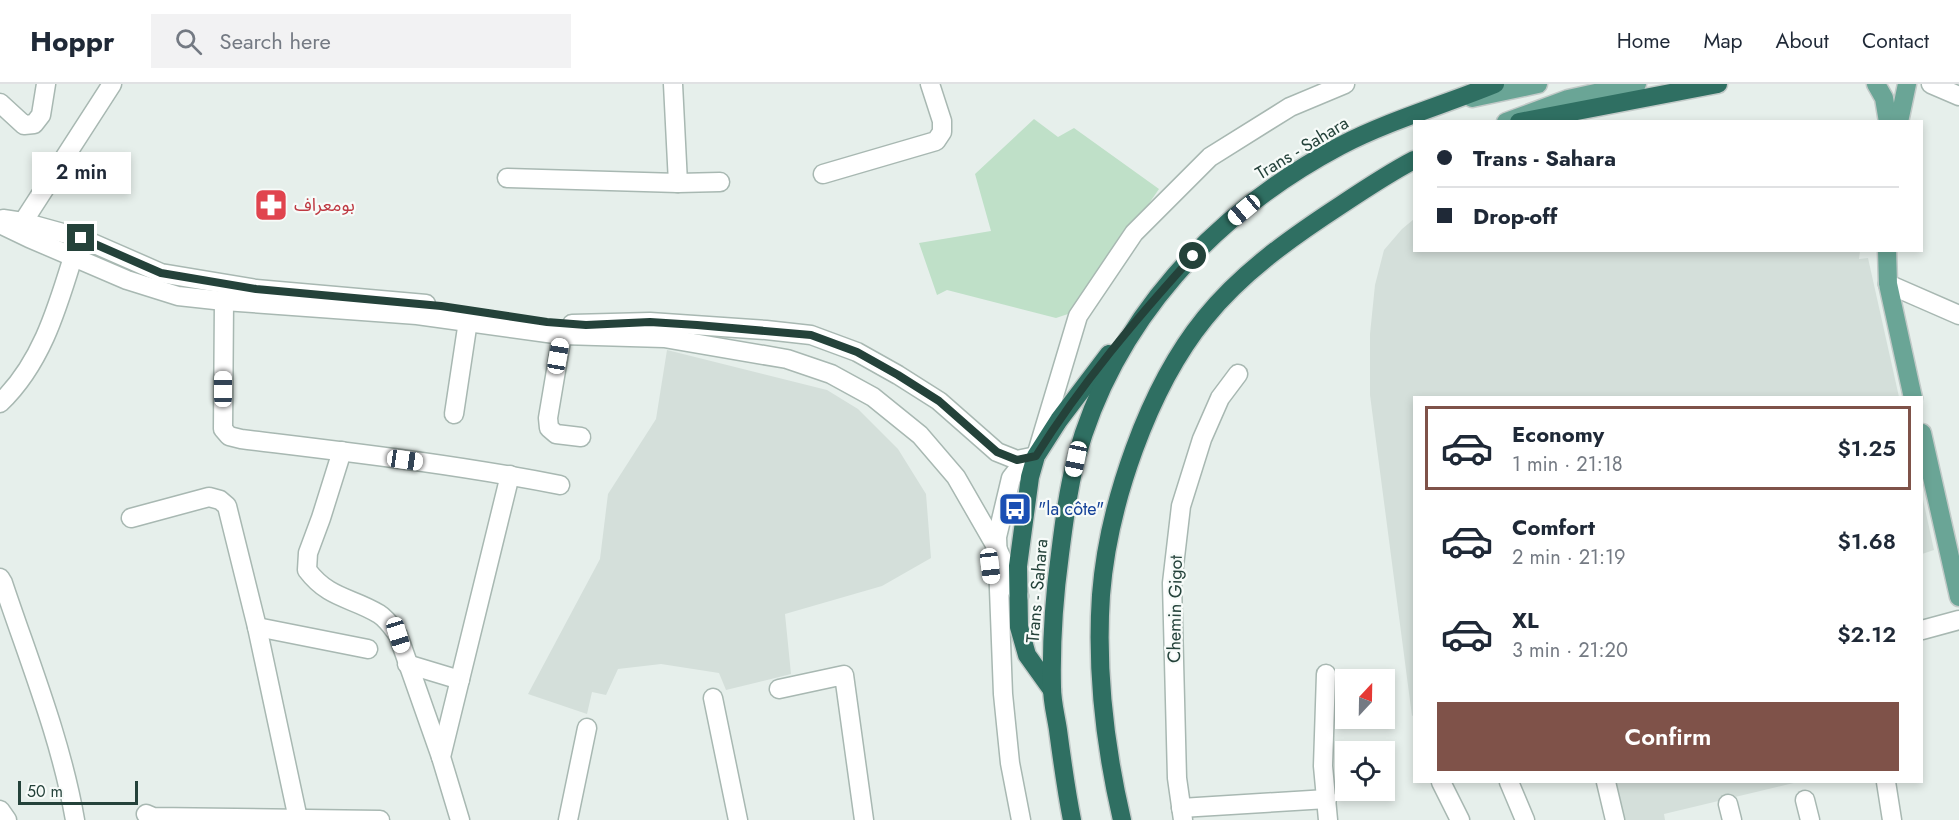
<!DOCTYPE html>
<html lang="en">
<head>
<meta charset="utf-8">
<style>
	:root { --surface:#fff; --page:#f2f2f3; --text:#1f2937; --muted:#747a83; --line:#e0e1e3; --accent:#7f5249 }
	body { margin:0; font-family:Jost,"Noto Sans Arabic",sans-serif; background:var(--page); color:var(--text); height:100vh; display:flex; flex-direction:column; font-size:22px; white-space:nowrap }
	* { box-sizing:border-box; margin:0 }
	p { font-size:20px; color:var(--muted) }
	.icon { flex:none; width:33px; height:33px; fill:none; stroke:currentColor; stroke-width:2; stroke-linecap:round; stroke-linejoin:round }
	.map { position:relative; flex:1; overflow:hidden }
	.sheet { position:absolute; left:1413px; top:312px; width:510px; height:387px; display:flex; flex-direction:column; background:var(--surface); border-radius:0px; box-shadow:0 3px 9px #0003 }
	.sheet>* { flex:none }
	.banner { position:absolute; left:1413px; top:36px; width:510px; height:132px; border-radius:0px; box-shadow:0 3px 9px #0003; display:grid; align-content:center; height:132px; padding:0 24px; background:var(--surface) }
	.needle { width:39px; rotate:22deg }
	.buttons { position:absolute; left:1335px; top:585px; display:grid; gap:12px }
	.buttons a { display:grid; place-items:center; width:60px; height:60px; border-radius:0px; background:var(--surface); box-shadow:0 3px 9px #0003; font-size:30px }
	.scale { position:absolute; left:18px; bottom:15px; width:120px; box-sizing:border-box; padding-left:6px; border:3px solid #24423a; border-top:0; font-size:16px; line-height:21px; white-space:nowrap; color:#24423a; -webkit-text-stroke:4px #f7fbf9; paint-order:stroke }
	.end { position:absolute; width:27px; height:27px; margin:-14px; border:8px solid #24423a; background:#fff; box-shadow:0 0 0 3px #fff }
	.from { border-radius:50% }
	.bubble { position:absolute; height:42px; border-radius:0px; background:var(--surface); box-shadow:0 3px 9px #0003; font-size:20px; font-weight:600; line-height:42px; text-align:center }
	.car { position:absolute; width:18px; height:36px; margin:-18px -9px; border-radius:8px; box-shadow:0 0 4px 2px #0007; background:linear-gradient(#fff 24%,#345 0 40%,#fff 0 76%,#345 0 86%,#fff 0) }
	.banner b { display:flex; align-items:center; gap:21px; height:57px; font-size:22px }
	.banner b+b { border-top:2px solid var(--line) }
	.banner i { width:15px; height:15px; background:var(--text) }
	ul { padding:10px 0 0; list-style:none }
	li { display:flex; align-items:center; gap:18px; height:84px; margin:0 12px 9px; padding:0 12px; border:3px solid transparent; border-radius:0px }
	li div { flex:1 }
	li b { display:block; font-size:22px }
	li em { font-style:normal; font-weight:600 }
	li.on { border-color:var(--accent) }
	li>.icon { width:54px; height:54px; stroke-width:1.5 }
	.cta { display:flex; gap:12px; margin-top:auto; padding:12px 24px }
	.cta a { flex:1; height:69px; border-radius:0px; background:var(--accent); color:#fff; font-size:24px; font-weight:600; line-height:69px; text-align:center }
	header { display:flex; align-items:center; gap:36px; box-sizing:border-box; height:84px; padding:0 30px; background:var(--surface); border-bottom:2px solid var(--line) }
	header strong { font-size:28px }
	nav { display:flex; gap:33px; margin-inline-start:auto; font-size:21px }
	.search { width:420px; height:54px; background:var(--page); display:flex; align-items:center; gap:15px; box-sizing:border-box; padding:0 21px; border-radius:0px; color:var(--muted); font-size:22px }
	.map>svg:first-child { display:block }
</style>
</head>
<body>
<header>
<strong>Hoppr</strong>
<div class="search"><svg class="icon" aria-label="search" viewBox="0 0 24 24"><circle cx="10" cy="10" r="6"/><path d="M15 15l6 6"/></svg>Search here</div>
<nav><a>Home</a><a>Map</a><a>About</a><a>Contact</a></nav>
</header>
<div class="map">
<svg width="1959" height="736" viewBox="0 0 1959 736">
	<rect width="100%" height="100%" fill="#e6efeb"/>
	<g fill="#d4dfda">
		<polygon points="1414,135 1414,166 1860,167 1859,175 1868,174 1899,313 1414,314 1414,631 1412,632 1370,311 1370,250 1375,201 1384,166 1402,145"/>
		<polygon points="667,266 827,306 858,325 898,365 926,410 931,474 882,502 785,530 791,590 726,606 719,589 661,580 618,585 606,611 592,608 587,630 528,610 600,475 608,410 656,335"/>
		<polygon points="1922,411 1934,466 1922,470"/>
		<polygon points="1615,698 1798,698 1664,730 1665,736 1625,736"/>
	</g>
	<polygon fill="#bfe0c8" points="1034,35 1058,53 1074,44 1159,105 1074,228 1056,234 947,206 937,211 919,159 991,147 975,90"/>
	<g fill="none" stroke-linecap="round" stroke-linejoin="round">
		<g stroke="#a8b8b2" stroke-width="21">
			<g id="minor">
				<polyline points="673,0 678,99"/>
				<polyline points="1931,0 1959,12"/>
				<polyline points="0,19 24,41 34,40 41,31 46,0"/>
				<polyline points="823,90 936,57 942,48 942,37 930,0"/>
				<polyline points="507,94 678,99 720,98"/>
				<polyline points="3,135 23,138 81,154 161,189 256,205 426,220"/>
				<polyline points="23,138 112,0"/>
				<polyline points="0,140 29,154 127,196 178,212 224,217 417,231 562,251 664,254 787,275 831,290 873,313 920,351 956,393 998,466 1019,512"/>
				<polyline points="1888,200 1959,231"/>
				<path d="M 224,217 L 223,345 L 229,352 L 241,355 C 347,368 454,380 560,401"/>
				<polyline points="572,240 650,238 766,246 811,251 857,268 898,291 939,317 997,368 1017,376 1036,372"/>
				<polyline points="562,251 548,334 549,344 556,350 581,353"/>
				<path d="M 0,319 C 41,280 57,225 73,173"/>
				<polyline points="454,330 468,237"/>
				<path d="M 342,367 L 321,434 L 308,469 L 307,486 C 329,515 351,513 379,530 C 387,535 392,543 398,551 L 441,673"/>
				<polyline points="131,434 209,413 220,416 227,422 257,543 298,735"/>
				<path d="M 0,494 L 3,499 C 29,577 61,655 75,736"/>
				<polyline points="257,543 368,565"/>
				<polyline points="1922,546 1959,536"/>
				<polyline points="407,580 460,596"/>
				<polyline points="1326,590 1323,682 1328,736"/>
				<polyline points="779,605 844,591 864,736"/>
				<polyline points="713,614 738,736"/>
				<polyline points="1441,698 1460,736"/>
				<polyline points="1509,698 1525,736"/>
				<polyline points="1606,698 1615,736"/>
				<polyline points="1886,698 1892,736"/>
				<polyline points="1805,716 1810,736"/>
				<polyline points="1728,720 1732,736"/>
				<polyline points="1181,724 1327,715"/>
				<polyline points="0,726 7,736"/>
				<polyline points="146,730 153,733 380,736"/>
				<polyline points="460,736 441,673 510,391"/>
				<polyline points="568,736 587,644"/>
				<polyline points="1021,736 1010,679 1003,610 997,453 1011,394 1022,380 1036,372 1078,232 1134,149 1210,73 1290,23 1345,0"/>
				<polyline points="1183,736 1177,694 1172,499 1181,422 1202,355 1220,314 1238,290"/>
			</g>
		</g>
		<g stroke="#c2cac8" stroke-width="21">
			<g id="major">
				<polyline points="1876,0 1884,14 1888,38"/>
				<polyline points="1472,14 1538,0"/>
				<polyline points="1506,38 1568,15 1637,0"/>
				<polyline points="1899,38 1907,0"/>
				<polyline points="1887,166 1888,200 1913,314"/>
				<polyline points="1922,349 1959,513"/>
			</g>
		</g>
		<g stroke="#c2cac8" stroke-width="21">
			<g id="highway">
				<polyline points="1519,38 1718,0"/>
				<polyline points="1052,606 1027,571 1019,543 1018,482 1030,393 1036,372 1059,336 1109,270"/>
				<path d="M 1072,736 C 1066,706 1062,676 1058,646 C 1056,632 1052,618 1052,603 C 1051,559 1054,514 1060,470 C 1064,438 1068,406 1076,375 C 1114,236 1214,129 1340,62 C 1390,36 1444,21 1495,0"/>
				<path d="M 1122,736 C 1105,663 1096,586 1101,511 C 1108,421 1148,304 1205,234 C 1242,188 1292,153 1341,121 C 1365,105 1389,89 1414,76"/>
			</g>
		</g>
		<use href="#minor" stroke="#fff" stroke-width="18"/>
		<use href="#major" stroke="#6aa596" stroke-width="18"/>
		<use href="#highway" stroke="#2f6f62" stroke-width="18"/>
	</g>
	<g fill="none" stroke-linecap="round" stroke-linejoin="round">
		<path stroke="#24423a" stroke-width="8" d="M 81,154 L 161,189 L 256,205 L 441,222 L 547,238 L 586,241 L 650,238 L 697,241 L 811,251 L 857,268 L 898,291 L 939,317 L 997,368 L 1017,376 L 1036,372 C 1081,300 1136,235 1193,172"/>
	</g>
	<defs>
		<g id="pharmacy-square" transform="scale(1.725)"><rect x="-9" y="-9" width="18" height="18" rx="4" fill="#e0444e" stroke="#f7fbf9"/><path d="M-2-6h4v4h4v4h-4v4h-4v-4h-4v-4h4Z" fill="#fff"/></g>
		<g id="bus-square" transform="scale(1.725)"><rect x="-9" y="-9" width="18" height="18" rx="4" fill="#1a4fb4" stroke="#f7fbf9"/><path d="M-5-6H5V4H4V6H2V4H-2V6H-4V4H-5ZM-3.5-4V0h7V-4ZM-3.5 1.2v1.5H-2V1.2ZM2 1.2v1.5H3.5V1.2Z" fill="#fff"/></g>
	</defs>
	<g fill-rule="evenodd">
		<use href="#pharmacy-square" x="271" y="121"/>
		<use href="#bus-square" x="1015" y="425"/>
	</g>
	<g text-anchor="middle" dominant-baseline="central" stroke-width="4.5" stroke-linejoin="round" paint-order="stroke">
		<g font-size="18" fill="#24423a" stroke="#f7fbf9">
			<text transform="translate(1302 64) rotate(-31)">Trans - Sahara</text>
			<text transform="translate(1037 507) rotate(-85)">Trans - Sahara</text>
			<text transform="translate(1175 525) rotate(-89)">Chemin Gigot</text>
		</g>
		<g font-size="18" fill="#be3a42" stroke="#f7fbf9" text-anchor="start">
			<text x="294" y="121">بومعراف</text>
		</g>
		<g font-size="18" fill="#164399" stroke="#f7fbf9" text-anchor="start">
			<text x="1038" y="425">"la côte"</text>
		</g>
	</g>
</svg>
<div class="buttons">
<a><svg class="needle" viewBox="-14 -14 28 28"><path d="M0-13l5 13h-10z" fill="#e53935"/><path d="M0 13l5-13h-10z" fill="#747a83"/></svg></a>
<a><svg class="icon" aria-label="locate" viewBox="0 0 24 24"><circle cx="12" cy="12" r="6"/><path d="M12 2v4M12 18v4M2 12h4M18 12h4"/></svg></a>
</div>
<div class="scale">50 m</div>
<i class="end from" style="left:1193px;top:172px"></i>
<i class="end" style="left:81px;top:154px"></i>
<div class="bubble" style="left:32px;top:68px;width:99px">2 min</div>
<i class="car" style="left:1244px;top:126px;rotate:230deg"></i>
<i class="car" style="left:558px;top:272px;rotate:10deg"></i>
<i class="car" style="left:223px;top:305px;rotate:0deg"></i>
<i class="car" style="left:1076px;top:375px;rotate:192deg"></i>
<i class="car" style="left:405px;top:376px;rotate:98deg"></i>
<i class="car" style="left:990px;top:482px;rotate:173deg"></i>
<i class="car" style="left:398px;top:551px;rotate:163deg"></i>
<div class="banner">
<b><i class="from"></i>Trans - Sahara</b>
<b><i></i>Drop-off</b>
</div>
<section class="sheet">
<ul>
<li class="on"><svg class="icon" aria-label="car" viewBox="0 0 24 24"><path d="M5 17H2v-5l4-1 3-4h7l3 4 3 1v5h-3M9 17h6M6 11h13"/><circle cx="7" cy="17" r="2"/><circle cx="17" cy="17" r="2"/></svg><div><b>Economy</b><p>1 min · 21:18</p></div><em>$1.25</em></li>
<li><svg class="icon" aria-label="car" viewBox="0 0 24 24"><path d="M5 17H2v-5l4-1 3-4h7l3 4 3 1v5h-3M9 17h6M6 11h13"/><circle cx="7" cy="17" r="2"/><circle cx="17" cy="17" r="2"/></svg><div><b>Comfort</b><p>2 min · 21:19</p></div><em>$1.68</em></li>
<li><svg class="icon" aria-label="car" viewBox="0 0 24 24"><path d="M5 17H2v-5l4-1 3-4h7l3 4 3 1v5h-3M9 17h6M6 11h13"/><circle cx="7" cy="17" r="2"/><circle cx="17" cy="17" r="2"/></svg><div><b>XL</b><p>3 min · 21:20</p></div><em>$2.12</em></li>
</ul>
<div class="cta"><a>Confirm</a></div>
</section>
</div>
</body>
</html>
